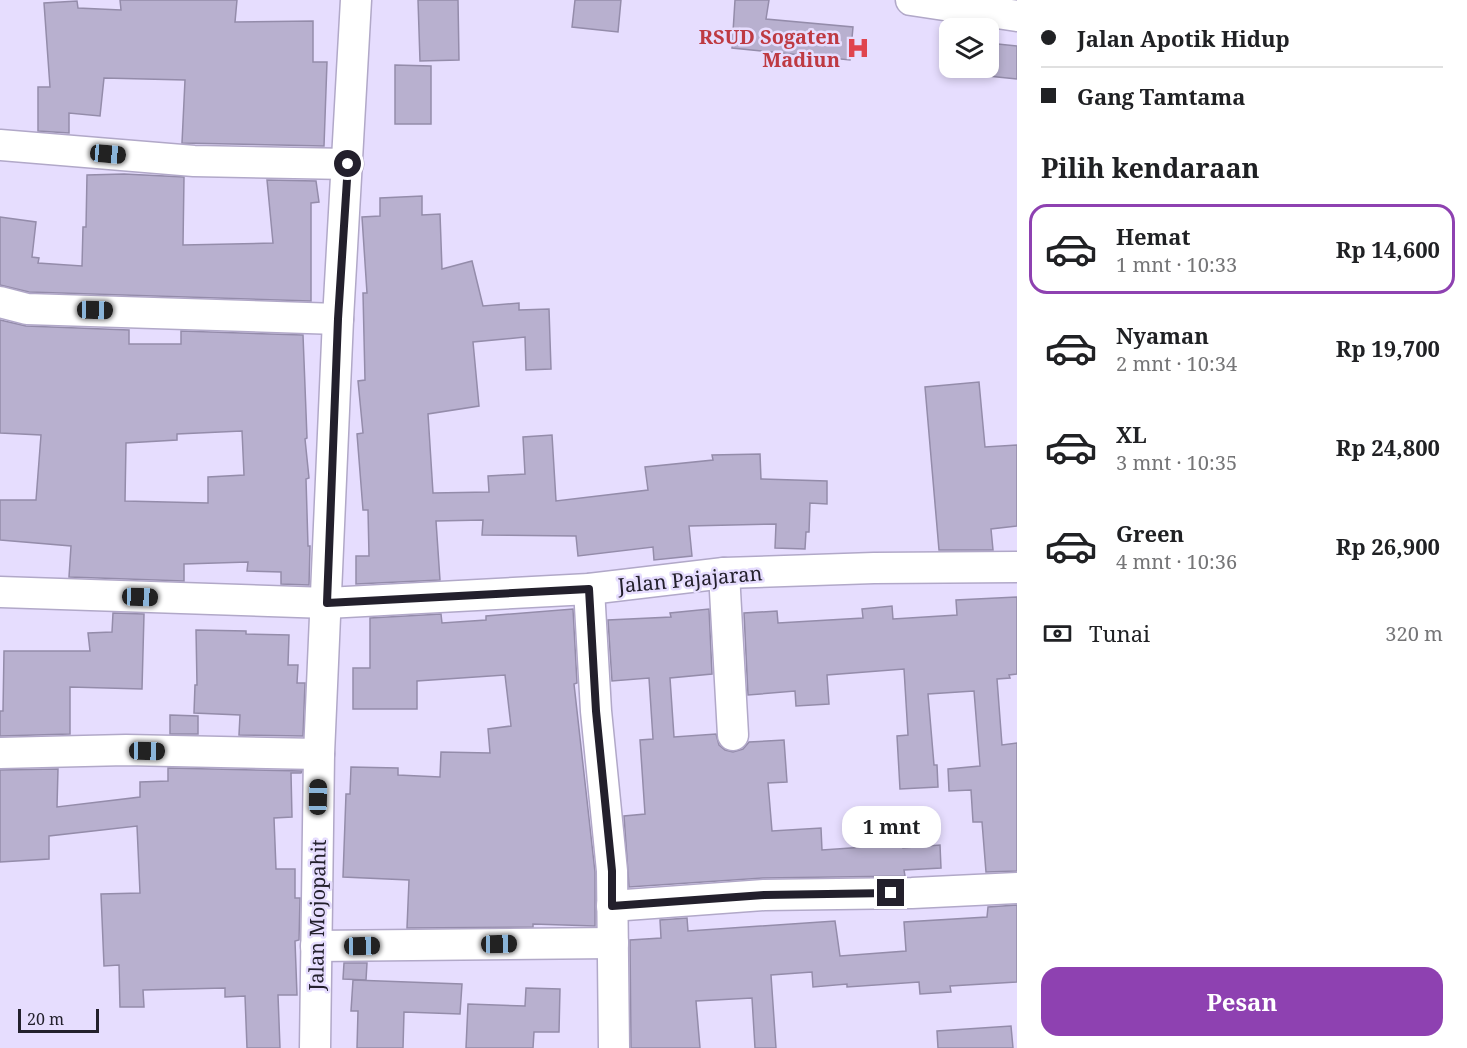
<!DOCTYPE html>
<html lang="id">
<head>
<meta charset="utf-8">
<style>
	:root { --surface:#fff; --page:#f6f6f6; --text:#202124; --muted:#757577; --line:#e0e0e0; --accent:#8e41b1 }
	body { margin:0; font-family:"Noto Serif",serif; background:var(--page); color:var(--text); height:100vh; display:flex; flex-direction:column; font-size:22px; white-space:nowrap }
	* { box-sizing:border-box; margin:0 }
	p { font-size:20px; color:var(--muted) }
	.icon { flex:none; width:33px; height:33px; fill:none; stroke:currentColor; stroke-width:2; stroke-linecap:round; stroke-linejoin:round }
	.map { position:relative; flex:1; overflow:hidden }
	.panel { display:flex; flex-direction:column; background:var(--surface); width:450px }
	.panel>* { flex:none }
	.top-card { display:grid; align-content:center; height:132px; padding:0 24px; background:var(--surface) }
	.fabs { position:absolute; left:939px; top:18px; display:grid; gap:12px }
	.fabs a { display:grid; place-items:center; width:60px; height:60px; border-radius:12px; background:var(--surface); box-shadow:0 3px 9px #0003; font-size:30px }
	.scale { position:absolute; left:18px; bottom:15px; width:81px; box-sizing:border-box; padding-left:6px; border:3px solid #23202c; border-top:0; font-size:16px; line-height:21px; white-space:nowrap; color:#23202c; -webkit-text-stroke:4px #e6ddfe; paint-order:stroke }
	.end { position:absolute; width:27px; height:27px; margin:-14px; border:8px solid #23202c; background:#fff; box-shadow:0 0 0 3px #fff }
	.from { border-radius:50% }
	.bubble { position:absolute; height:42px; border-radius:18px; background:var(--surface); box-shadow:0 3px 9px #0003; font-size:20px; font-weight:700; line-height:42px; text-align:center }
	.car { position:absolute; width:18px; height:36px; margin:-18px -9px; border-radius:8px; box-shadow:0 0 4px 2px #0007; background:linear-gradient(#222 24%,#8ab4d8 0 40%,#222 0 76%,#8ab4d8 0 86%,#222 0) }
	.top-card b { display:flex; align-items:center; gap:21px; height:57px; font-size:22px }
	.top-card b+b { border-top:2px solid var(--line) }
	.top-card i { width:15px; height:15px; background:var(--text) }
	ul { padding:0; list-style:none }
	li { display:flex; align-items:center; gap:18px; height:90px; margin:0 12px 9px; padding:0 12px; border:3px solid transparent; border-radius:18px }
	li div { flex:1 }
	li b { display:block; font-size:22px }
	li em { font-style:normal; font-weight:700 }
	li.active { border-color:var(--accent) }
	li>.icon { width:54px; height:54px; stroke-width:1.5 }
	h2 { padding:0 24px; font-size:27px; line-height:72px }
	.pay { display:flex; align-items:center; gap:15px; height:66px; padding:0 24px; font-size:22px }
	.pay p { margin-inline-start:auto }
	.primary-button { display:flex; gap:12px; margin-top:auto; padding:12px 24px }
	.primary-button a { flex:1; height:69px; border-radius:18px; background:var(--accent); color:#fff; font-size:24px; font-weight:700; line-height:69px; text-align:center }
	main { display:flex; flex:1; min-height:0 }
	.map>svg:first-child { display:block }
</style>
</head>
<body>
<main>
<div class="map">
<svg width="1017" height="1048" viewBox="0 0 1017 1048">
	<rect width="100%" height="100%" fill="#e6ddfe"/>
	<g fill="#b8b0cf" stroke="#948caa" stroke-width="1.5" fill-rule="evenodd">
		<polygon points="120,0 237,0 235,22 313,21 313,62 327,62 324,146 182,143 185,80 104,78 100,116 69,113 69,133 38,131 38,87 50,87 44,3 77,1 78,8 121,10"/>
		<polygon points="418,0 458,0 459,60 420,61"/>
		<polygon points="575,0 621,0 618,32 572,27"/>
		<polygon points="735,0 769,0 766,19 853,27 850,60 732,48"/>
		<polygon points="988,43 1017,46 1017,79 988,76"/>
		<polygon points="395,65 431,66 431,124 395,124"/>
		<polygon points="124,174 184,177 183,245 273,243 267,180 316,181 319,202 311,203 311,301 29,292 0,285 0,217 36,222 32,257 39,258 38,263 82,266 83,227 86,227 87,175"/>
		<polygon points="422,196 422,215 440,214 442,269 472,261 483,306 519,303 519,310 549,309 551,369 526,370 525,337 473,342 479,406 428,414 433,493 489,492 488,476 525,474 523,437 552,435 556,501 648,490 645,467 713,460 712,455 760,454 761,479 827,481 827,504 810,503 809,532 806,532 805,549 775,548 776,524 689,526 692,556 654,560 653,547 578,556 576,536 482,535 483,520 436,521 440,580 356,584 356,556 369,556 368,510 363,510 357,434 363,433 358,381 365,380 363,293 367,293 362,217 380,216 380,198"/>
		<path d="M 0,320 L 26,326 L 129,330 L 129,344 L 181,344 L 181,331 L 303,335 L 307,438 L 305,439 L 309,478 L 306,479 L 308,546 L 310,546 L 309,585 L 281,584 L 281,572 L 247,571 L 248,562 L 184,564 L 184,581 L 69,577 L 71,546 L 0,540 L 0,500 L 36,500 L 41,435 L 0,433 ZM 242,431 L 244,475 L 208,477 L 208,503 L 125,501 L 126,443 L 177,440 L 177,434 Z"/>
		<polygon points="979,382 985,447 1017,445 1017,526 991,529 993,550 939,550 925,387"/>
		<polygon points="1017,597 1017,674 1009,675 1010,678 997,679 1002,745 1017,743 1017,871 986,872 982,822 973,822 971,790 949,791 948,769 980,766 974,691 928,694 934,765 937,765 938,787 900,789 897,736 908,735 904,669 827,675 829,704 796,706 795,691 748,695 744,613 777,611 778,623 863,618 862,609 892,606 893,619 957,615 956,600"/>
		<polygon points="573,609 577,683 574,684 595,872 595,926 533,924 533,927 407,928 409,880 343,877 346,794 350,794 351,767 398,768 398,775 440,777 441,752 490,753 488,729 511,726 505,675 417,681 417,709 353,709 353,668 370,668 370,618 441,614 442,623 486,620 486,616"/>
		<polygon points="709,609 712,674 670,678 674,737 716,734 719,745 725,750 733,752 743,749 749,742 784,740 787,782 768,783 772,831 821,828 822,850 865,847 863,810 896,807 899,844 903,844 903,848 940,845 941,868 904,870 905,876 763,878 629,887 624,816 645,814 640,740 653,739 649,678 612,681 608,620 671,617 670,613"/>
		<polygon points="113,613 144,614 142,689 70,687 70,734 0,736 0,711 3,711 4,651 90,651 88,633 112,632"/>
		<polygon points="196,630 246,631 246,634 289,635 288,665 298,665 297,683 305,683 303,736 239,735 240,715 194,713 195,685 197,685"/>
		<polygon points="170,715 198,716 198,734 170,734"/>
		<polygon points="168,768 302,771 301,773 291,773 292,817 274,818 276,869 295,869 295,898 300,898 299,940 295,941 297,995 278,995 280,1048 247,1048 245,996 225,997 225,988 143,990 144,1007 120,1007 119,965 104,966 101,894 140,893 137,826 49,836 49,859 0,862 0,770 58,769 57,807 140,797 140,782 168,781"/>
		<polygon points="1017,905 1017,982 950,986 951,992 920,994 919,982 847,987 847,984 813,987 812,972 771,975 776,1048 755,1048 752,998 696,1001 700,1048 631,1048 630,940 661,938 660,920 687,918 688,931 835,921 840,956 906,951 904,922 987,917 988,907"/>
		<polygon points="344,963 367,963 366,980 343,979"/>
		<polygon points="353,980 462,984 460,1014 404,1012 403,1048 357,1048 358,1011 351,1011"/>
		<polygon points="526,988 560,989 559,1032 534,1032 533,1048 466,1048 468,1004 525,1006"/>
		<polygon points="1011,1026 1013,1048 938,1048 937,1031"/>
	</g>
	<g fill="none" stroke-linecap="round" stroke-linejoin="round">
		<g stroke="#b1a8c8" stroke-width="33">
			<g id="minor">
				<polyline points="911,0 1017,16"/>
				<polyline points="0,145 194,161 348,164"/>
				<polyline points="0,302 27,309 338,319"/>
				<polyline points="724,573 733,735"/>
				<polyline points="589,589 596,711 612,871 614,1048"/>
				<polyline points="0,592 327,603 589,589 724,573 874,568 1017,567"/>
				<polyline points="0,753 126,750 319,754"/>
				<polyline points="612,906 764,895 912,893 1017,888"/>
				<polyline points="316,946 613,943"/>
				<polyline points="315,1048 319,754 338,319 356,0"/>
			</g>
		</g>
		<use href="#minor" stroke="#fff" stroke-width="30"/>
	</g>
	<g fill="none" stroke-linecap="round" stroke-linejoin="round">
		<polyline stroke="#23202c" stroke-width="8" points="348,164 338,319 327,603 589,589 596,711 612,871 612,906 764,895 891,893"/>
	</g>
	<defs>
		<g id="hospital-bare" transform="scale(1.8)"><path d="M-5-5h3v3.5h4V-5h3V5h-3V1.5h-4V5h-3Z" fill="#e0444e" stroke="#e6ddfe" stroke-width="2.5" paint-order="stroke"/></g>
	</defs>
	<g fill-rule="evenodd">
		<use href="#hospital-bare" x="858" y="48"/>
	</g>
	<g text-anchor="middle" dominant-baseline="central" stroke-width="5" stroke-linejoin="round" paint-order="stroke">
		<g font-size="20" font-weight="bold" fill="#be3a42" stroke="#e6ddfe" text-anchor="end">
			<text x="840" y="36">RSUD Sogaten<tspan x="840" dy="23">Madiun</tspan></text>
		</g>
		<g font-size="20" fill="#23202c" stroke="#e6ddfe">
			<text transform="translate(690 579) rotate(-5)">Jalan Pajajaran</text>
			<text transform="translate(317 915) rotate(-89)">Jalan Mojopahit</text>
		</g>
	</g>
</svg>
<div class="fabs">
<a><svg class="icon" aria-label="layers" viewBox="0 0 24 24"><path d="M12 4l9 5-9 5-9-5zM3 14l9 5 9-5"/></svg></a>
</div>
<div class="scale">20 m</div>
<i class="end from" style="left:348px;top:164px"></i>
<i class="end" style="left:891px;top:893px"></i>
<div class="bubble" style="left:842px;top:806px;width:99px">1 mnt</div>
<i class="car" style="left:108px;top:154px;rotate:95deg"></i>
<i class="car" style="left:95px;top:310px;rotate:91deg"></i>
<i class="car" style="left:140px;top:597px;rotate:92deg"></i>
<i class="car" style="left:147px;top:751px;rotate:91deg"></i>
<i class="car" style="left:318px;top:797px;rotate:1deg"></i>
<i class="car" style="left:499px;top:944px;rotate:89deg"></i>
<i class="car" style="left:362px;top:946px;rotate:89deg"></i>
</div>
<section class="panel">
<div class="top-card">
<b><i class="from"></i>Jalan Apotik Hidup</b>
<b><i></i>Gang Tamtama</b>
</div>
<h2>Pilih kendaraan</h2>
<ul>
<li class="active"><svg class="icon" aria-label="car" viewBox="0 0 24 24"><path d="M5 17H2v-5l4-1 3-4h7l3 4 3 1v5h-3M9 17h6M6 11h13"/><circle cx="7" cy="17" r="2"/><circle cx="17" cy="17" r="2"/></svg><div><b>Hemat</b><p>1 mnt · 10:33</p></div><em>Rp 14,600</em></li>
<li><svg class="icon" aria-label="car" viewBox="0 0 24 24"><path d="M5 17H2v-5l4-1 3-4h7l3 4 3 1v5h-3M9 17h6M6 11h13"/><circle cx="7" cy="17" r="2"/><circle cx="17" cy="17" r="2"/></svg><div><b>Nyaman</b><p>2 mnt · 10:34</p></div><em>Rp 19,700</em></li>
<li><svg class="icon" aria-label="car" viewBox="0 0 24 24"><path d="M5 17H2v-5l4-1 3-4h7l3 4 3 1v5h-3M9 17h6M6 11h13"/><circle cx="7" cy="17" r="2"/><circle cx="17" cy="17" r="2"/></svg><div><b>XL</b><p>3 mnt · 10:35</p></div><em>Rp 24,800</em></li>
<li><svg class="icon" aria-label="car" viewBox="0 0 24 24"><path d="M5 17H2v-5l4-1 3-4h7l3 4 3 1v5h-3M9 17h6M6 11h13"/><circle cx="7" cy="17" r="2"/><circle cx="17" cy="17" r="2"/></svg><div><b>Green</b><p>4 mnt · 10:36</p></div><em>Rp 26,900</em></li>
</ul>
<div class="pay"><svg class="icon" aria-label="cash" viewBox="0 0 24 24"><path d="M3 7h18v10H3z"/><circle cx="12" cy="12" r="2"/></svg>Tunai<p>320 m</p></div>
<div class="primary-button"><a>Pesan</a></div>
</section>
</main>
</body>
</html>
